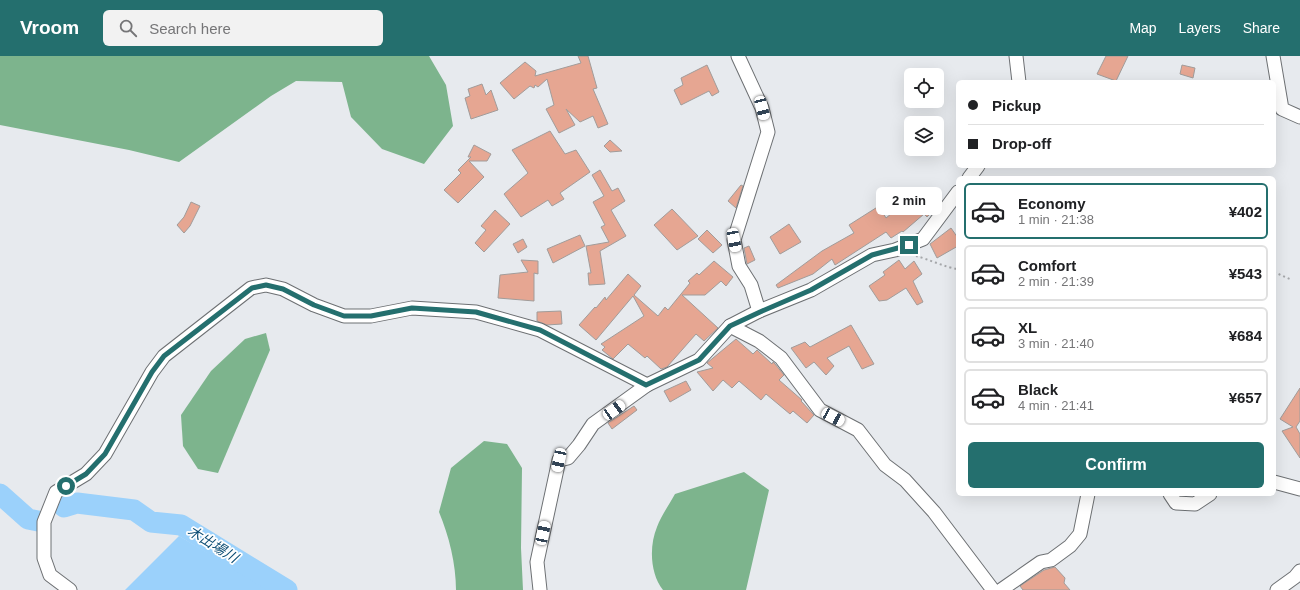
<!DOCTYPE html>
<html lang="en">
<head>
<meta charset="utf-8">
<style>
	:root { --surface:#fff; --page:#f2f2f2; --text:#202124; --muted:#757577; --line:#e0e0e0; --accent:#246f6e }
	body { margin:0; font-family:Arial,"Noto Sans JP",sans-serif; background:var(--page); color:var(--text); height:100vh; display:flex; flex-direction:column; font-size:15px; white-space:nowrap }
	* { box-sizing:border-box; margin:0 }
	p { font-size:13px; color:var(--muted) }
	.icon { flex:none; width:22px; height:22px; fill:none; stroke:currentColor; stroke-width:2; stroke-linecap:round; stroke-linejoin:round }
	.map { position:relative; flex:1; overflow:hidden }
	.sheet { position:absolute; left:956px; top:120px; width:320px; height:320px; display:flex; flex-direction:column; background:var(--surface); border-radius:6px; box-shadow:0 4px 16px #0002 }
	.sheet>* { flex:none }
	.top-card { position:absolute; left:956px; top:24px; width:320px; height:88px; border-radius:6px; box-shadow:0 4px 16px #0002; display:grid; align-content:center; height:88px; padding:0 12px; background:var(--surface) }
	.controls { position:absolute; left:904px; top:12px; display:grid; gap:8px }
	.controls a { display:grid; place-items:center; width:40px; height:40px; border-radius:6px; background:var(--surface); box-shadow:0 4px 16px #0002; font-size:20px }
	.end { position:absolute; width:18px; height:18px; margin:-9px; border:5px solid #246f6e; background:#fff; box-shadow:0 0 0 2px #fff }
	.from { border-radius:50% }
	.bubble { position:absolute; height:28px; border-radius:6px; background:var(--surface); box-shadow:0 4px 16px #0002; font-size:13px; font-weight:700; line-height:28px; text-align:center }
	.car { position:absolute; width:12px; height:24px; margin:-12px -6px; border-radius:5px; box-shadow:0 0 3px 1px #0007; background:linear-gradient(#fff 24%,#345 0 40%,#fff 0 76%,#345 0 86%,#fff 0) }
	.top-card b { display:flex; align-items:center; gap:14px; height:38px; font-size:15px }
	.top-card b+b { border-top:1px solid var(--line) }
	.top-card i { width:10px; height:10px; background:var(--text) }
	ul { padding:7px 0 0; list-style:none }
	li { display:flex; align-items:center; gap:12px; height:56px; margin:0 8px 6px; padding:0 4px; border:2px solid var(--line); border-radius:6px }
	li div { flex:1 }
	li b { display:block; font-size:15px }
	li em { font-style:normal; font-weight:700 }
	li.selected { border-color:var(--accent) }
	li>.icon { width:36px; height:36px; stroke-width:1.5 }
	.action { display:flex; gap:8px; margin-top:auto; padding:8px 12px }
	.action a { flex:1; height:46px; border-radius:6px; background:var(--accent); color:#fff; font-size:16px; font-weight:700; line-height:46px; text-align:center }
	header { display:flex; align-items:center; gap:24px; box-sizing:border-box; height:56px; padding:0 20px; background:var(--accent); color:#fff }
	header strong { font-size:19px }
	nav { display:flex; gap:22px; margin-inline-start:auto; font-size:14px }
	.search { width:280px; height:36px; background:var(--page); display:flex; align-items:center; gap:10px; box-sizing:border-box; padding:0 14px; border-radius:6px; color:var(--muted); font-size:15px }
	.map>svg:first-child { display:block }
</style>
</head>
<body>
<header>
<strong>Vroom</strong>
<div class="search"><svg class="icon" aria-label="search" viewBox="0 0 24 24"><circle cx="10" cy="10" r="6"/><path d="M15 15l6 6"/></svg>Search here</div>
<nav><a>Map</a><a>Layers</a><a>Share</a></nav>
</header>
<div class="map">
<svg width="1300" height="534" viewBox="0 0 1300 534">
	<rect width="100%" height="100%" fill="#e7eaee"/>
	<g fill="#7db48d">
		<polygon points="0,0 429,0 446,29 453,70 424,108 382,93 351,61 342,26 296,25 271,40 179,106 129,94 0,69"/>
		<polygon points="266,277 270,294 218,417 198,413 183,390 181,359 211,315 245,283"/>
		<path d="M 484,385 L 507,388 L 522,412 L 521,492 L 523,534 L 456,534 C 456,508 449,480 439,456 L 451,412 Z"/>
		<path d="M 744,416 L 769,434 L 746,534 L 663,534 C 650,518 649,490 657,471 C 661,460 669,449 675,438 Z"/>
	</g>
	<polygon fill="#9bd1fb" points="179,480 268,533 269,534 125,534"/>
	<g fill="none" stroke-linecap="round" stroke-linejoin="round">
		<g stroke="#9bd1fb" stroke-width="21">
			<polyline points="0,438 28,463 38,465"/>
			<polyline points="64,451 77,447 134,454 151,466 181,469 287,534"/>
		</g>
	</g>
	<g fill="#e6a692" stroke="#a19c9a">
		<polygon points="578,0 588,0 597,32 593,33 608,68 598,72 593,60 580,66 566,53 575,69 559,77 546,53 554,49 547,23 538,31 535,29 534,32 530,30 514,43 500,27 525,6 536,15 535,20 581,7"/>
		<polygon points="1106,0 1128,0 1116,25 1097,18"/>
		<polygon points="707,9 719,36 712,40 709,35 681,49 674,34 683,29 681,22"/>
		<polygon points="1182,9 1195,12 1193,22 1180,18"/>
		<polygon points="482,28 486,39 491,34 498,54 471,63 465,42 470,40 468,33"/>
		<polygon points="550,75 565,98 576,94 590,116 560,137 564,143 552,150 548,144 521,161 504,138 528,117 512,94"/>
		<polygon points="610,84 622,95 610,96 604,90"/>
		<polygon points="474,89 491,98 487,105 469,105 484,121 458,147 444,134 461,117 458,114 471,101 468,101"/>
		<polygon points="600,114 612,135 618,132 625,145 611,154 626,180 600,195 605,228 589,229 588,217 591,217 586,190 609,186 601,171 605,169 593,146 604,140 592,119"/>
		<polygon points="741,129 743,130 736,152 728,145"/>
		<polygon points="928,139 937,151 927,161 924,158 903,176 902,175 891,182 886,176 835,209 832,203 813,218 778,232 776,229 822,195 854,177 849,169 879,150 886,162 907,145 912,151"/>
		<polygon points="191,146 200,150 190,170 184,177 177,169 184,161"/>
		<polygon points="672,153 698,180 677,194 654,169"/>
		<polygon points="495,154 510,168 484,196 475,187 486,174 481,170"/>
		<polygon points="789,168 801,186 780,198 770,181"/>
		<polygon points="951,172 958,182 958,190 937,202 930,188"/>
		<polygon points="707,174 722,189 713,197 698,183"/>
		<polygon points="580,179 585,190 553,207 547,193"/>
		<polygon points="523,183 527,191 518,197 513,188"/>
		<polygon points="749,190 755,204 747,208 744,192"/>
		<polygon points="521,204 538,205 538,218 534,217 534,245 498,242 500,219 528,216"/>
		<polygon points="899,204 905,213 914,205 922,218 913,225 923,246 917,249 906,232 887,244 879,245 869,230 885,219 883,216"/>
		<polygon points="714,205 733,221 726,230 721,225 705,239 682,239 718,272 704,285 696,278 667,311 661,313 647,300 645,302 628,288 613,303 602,294 605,291 601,288 644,260 633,240 596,284 579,269 595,251 596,252 605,241 606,244 628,218 641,230 634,239 658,260 665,251 668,254 690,227 688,225 697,217 699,219"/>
		<polygon points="561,255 562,268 547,269 537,265 537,256"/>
		<polygon points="851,269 874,308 862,313 849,290 827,302 834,310 826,319 814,306 806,312 791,292 805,286 810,291"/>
		<polygon points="736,283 753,298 757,294 772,308 773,306 775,308 784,319 779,324 802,344 801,345 814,359 807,367 793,355 790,358 766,338 761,344 739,325 732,332 723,324 713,335 697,316 713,312 707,307"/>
		<polygon points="686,325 691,334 670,346 664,335"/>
		<polygon points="1300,332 1300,365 1296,371 1300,378 1300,402 1282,375 1293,371 1280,363"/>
		<polygon points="634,350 637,354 612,373 608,367"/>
		<polygon points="1055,511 1065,522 1064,527 1070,534 1023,534 1020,530 1044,514"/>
	</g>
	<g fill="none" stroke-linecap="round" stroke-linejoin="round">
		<g stroke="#6d7073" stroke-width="15">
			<g id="minor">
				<polyline points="738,0 762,52 768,76 734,184 739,210 751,229 759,255"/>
				<polyline points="1016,0 1019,26"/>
				<polyline points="1273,0 1282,53 1300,61"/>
				<polyline points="969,122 978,110"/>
				<polyline points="730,270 759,285 781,302 820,354 858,374 885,409 905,424 934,456 993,534"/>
				<polyline points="1274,426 1300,433"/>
				<polyline points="1170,438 1176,447 1195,448 1210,438"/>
				<polyline points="70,534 50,519 44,502 44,466 56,436 86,418 105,398 152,316 164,300 251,232 266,229 283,233 314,249 344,260 371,260 412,252 476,256 540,274 647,329"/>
				<polyline points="540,534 537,506 559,404 568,402 579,389 593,368 647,329 699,304 730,270 759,255 811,234 872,199 895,194 923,183 958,136"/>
				<polyline points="1001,534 1041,506 1051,504 1070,490 1080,478 1088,438"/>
				<polyline points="1277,534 1295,521 1300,515"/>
			</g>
		</g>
		<g stroke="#a5a7aa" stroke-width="2" stroke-dasharray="2 3" stroke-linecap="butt">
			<path d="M 916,200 C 928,203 947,212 958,213"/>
			<polyline points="1274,216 1292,224"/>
		</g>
		<use href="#minor" stroke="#fff" stroke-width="13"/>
	</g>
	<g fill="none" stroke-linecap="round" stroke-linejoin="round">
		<polyline stroke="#246f6e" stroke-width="5" points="66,430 86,418 105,398 152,316 164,300 252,232 266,229 283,233 314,249 344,260 371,260 412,252 476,256 540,274 646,329 699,304 730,270 760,256 811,234 872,199 909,189"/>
	</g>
	<g text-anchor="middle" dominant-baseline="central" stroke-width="3.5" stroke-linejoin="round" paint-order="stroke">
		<g font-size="14" font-style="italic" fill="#0c4d74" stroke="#fff">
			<text transform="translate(213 488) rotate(32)">木出場川</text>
		</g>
	</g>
</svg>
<div class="controls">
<a><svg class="icon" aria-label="locate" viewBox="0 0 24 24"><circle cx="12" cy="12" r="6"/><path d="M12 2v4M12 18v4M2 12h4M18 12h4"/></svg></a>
<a><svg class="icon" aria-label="layers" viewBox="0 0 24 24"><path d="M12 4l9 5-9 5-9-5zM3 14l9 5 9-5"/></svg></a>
</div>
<i class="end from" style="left:66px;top:430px"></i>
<i class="end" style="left:909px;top:189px"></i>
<div class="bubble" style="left:876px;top:131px;width:66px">2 min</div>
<i class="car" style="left:762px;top:52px;rotate:166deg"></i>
<i class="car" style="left:734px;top:184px;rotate:169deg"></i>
<i class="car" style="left:614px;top:354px;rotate:55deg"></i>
<i class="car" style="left:833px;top:361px;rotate:118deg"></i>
<i class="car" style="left:559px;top:404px;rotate:192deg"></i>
<i class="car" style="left:543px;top:477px;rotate:12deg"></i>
<div class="top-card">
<b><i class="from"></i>Pickup</b>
<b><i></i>Drop-off</b>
</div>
<section class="sheet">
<ul>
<li class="selected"><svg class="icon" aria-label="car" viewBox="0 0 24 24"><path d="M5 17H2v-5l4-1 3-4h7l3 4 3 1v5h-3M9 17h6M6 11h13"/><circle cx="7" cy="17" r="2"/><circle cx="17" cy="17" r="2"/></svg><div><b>Economy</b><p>1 min · 21:38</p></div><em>¥402</em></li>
<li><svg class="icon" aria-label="car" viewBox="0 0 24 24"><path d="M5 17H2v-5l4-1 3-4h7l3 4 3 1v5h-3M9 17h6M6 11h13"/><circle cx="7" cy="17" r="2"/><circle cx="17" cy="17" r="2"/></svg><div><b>Comfort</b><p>2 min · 21:39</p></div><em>¥543</em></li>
<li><svg class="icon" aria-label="car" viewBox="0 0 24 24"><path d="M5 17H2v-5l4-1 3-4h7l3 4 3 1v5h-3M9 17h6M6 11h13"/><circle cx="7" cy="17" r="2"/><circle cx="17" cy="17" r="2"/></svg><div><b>XL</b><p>3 min · 21:40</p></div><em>¥684</em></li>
<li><svg class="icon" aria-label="car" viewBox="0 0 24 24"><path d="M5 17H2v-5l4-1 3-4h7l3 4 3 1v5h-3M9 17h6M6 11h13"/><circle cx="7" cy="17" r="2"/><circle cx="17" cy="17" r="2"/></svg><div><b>Black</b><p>4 min · 21:41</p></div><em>¥657</em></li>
</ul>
<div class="action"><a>Confirm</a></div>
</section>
</div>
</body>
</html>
